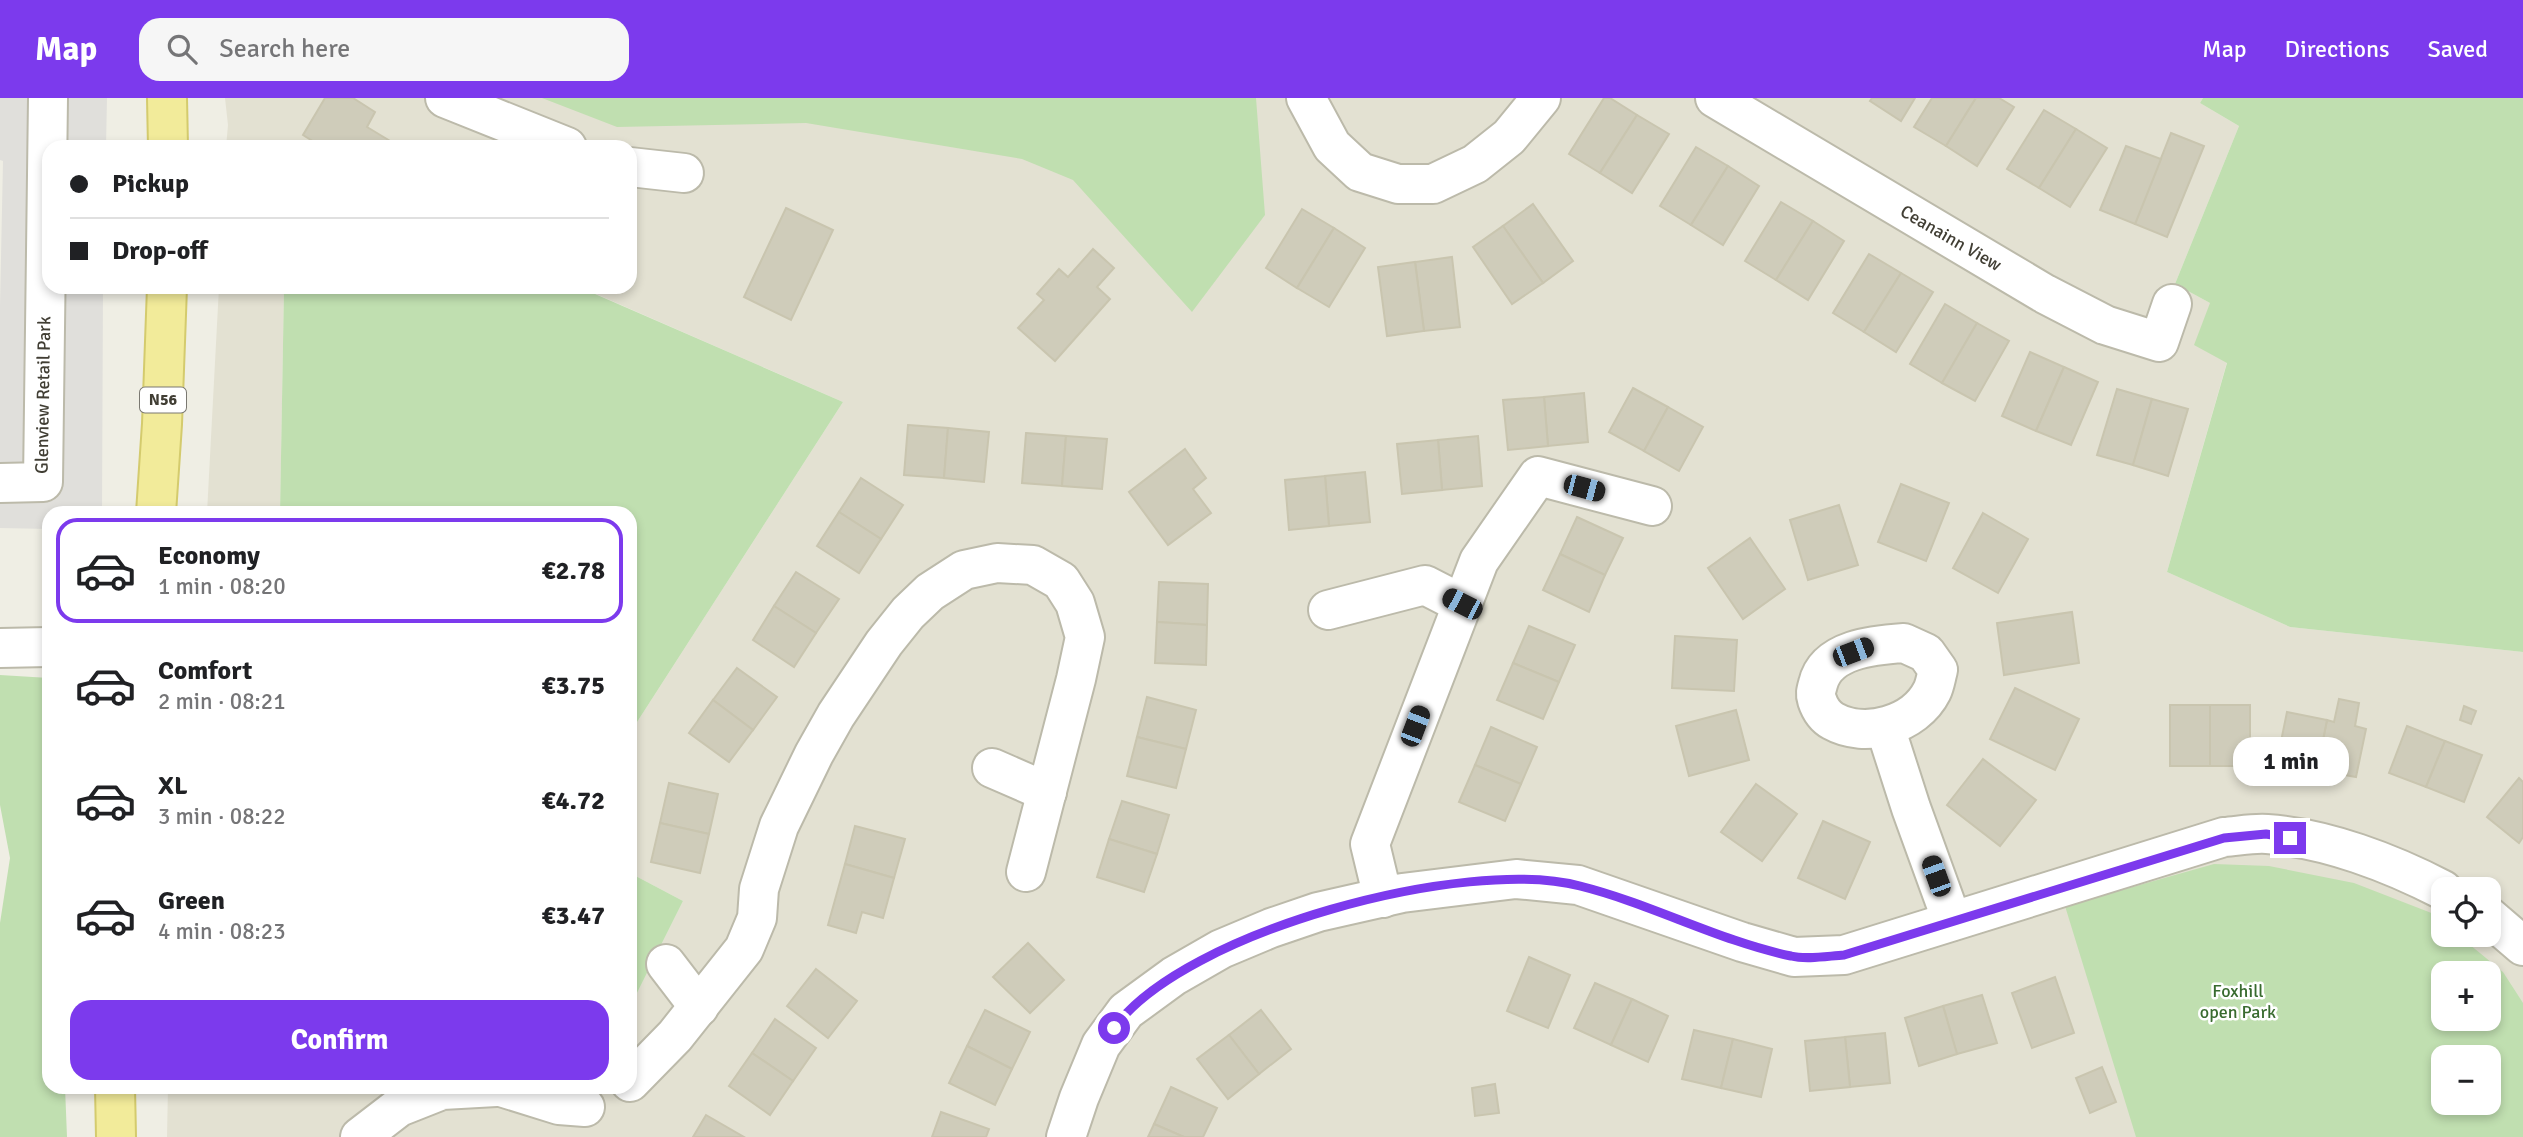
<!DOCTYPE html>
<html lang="en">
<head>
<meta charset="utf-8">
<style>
	:root { --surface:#fff; --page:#f6f6f6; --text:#202124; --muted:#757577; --line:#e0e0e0; --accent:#7c3aed }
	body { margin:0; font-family:Signika,sans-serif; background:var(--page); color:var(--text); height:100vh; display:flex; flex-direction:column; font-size:26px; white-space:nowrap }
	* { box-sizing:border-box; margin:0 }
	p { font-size:23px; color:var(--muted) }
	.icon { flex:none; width:38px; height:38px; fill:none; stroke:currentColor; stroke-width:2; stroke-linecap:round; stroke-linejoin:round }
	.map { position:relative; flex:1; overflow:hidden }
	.drawer { position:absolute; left:42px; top:408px; width:595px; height:588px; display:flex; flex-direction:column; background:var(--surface); border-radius:21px; box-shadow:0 4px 10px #0003 }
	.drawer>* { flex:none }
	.hud { position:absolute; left:42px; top:42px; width:595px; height:154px; border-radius:21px; box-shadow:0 4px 10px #0003; display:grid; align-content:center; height:154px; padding:0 28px; background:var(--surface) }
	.tools { position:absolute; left:2431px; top:779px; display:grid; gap:14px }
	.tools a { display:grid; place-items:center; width:70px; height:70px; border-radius:14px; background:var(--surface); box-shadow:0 4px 10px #0003; font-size:35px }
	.end { position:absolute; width:32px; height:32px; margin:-16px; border:9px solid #7c3aed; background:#fff; box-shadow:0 0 0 4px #fff }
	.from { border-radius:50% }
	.bubble { position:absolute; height:49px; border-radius:21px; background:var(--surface); box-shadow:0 4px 10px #0003; font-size:23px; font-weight:700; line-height:49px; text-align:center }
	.car { position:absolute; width:21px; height:42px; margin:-21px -10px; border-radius:9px; box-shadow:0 0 5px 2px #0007; background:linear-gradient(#222 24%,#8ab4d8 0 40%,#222 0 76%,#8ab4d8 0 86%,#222 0) }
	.hud b { display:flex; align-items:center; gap:24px; height:66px; font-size:26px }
	.hud b+b { border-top:2px solid var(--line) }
	.hud i { width:18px; height:18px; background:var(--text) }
	ul { padding:12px 0 0; list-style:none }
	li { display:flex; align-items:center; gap:21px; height:105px; margin:0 14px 10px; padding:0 14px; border:4px solid transparent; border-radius:21px }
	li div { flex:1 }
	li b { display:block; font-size:26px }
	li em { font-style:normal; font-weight:700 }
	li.current { border-color:var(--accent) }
	li>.icon { width:63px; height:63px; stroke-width:1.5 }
	.cta { display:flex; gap:14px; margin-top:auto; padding:14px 28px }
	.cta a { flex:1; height:80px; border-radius:21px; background:var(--accent); color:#fff; font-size:28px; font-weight:700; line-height:80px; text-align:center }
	header { display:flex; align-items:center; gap:42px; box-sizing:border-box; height:98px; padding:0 35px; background:var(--accent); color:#fff }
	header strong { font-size:33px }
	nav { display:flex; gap:38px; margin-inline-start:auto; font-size:24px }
	.search { width:490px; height:63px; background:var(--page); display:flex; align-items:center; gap:18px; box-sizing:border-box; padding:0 24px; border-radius:21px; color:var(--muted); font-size:26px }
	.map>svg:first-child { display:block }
</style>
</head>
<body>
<header>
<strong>Map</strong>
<div class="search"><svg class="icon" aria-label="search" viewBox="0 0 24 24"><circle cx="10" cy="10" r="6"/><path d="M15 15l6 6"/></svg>Search here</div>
<nav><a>Map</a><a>Directions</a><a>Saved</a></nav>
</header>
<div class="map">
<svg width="2523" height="1039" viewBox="0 0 2523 1039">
	<rect width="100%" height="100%" fill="#efeee4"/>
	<g fill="#e3e1d2" fill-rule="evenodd">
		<path d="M 225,0 L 2203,0 L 2200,5 L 2239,28 L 2175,186 L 2210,205 L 2227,264 L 2167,474 L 2290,529 L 2523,554 L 2523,1039 L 167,1039 L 168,989 L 630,989 L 630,909 L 683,803 L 630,775 L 630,635 L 843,304 L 580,189 L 630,189 L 630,49 L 226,49 L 228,27 ZM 2443,791 L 2488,791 L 2488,836 L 2443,836 ZM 2443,875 L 2488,875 L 2488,920 L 2443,920 ZM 2443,959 L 2488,959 L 2488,1004 L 2443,1004 Z"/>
		<polygon points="219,189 284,189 280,415 207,415"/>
	</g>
	<g fill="#c0dfb0" fill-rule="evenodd">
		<polygon points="542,0 1256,0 1265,117 1192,214 1073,82 1022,61 806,25 617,29"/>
		<polygon points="2203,0 2523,0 2523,554 2290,529 2167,474 2227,265 2194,247 2210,205 2175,186 2239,28 2200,5"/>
		<polygon points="284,189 579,189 843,304 630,635 630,415 280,415"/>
		<polygon points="0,577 49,580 49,989 65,989 67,1039 0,1039 0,825 10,760 0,707"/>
		<path d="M 2214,766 L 2269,768 L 2354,785 L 2434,816 L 2443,824 L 2443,836 L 2458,837 L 2503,874 L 2523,905 L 2523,1039 L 2136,1039 L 2065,808 ZM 2443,875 L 2488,875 L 2488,920 L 2443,920 ZM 2443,959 L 2488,959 L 2488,1004 L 2443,1004 Z"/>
		<polygon points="630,775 683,803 630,909"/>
	</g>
	<polygon fill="#e0dfdb" points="0,0 107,0 106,49 49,49 49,189 103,189 102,415 49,415 49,431 0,430 0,208 3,63 0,62"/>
	<g fill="#cfccba" stroke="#c9c5af" stroke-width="2">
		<polygon points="325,0 353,0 375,14 367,29 400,49 322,49 303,37"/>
		<polygon points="1604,0 1610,0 1637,17 1600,75 1569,56"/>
		<polygon points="1872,0 1915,0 1901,23 1870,3"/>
		<polygon points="1932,0 1976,0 1946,48 1914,29"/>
		<polygon points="1976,0 1999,0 2014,9 1977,68 1946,48"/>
		<polygon points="2044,12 2076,31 2039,90 2007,71"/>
		<polygon points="1637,17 1669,36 1632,95 1600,75"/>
		<polygon points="2076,31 2107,50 2070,109 2039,90"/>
		<polygon points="2171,35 2204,48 2167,139 2135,126"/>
		<polygon points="2126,48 2161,61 2135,126 2100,112"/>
		<polygon points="1696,49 1728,68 1691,127 1660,108"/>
		<polygon points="1728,68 1759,88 1723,147 1691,127"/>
		<polygon points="1781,104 1813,123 1776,182 1745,163"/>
		<polygon points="1533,106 1573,163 1543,185 1503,128"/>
		<polygon points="786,110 833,132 791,222 744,199"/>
		<polygon points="1302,111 1334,130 1297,190 1266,170"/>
		<polygon points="1813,123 1844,143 1808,202 1776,182"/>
		<polygon points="1503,128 1543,185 1512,206 1473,149"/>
		<polygon points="1334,130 1365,150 1329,209 1297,190"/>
		<polygon points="1093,151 1114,170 1097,189 1110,201 1055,263 1018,230 1044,202 1037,196 1059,171 1068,179"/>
		<polygon points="1869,156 1901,175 1864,234 1833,215"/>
		<polygon points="1452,159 1460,229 1424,233 1415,164"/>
		<polygon points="1415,164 1424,233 1387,238 1378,169"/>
		<polygon points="1901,175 1933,194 1896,254 1864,234"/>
		<polygon points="1945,206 1977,225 1942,285 1910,266"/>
		<polygon points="1977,225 2009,243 1975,303 1942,285"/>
		<polygon points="2030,254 2064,269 2036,333 2002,318"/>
		<polygon points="2064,269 2098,284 2071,347 2036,333"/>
		<polygon points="1633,290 1668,309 1644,353 1609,334"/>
		<polygon points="2117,291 2152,301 2133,367 2097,357"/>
		<polygon points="1584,295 1588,344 1548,348 1544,299"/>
		<polygon points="1544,299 1548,348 1508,352 1503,302"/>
		<polygon points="2152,301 2188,311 2168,378 2133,367"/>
		<polygon points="1668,309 1703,329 1679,373 1644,353"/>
		<polygon points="908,327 948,330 944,380 904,377"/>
		<polygon points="948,330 989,334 984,384 944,380"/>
		<polygon points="1026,335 1066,338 1062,388 1022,385"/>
		<polygon points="1066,338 1107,341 1102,391 1062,388"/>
		<polygon points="1478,338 1482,388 1442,392 1438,342"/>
		<polygon points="1438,342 1442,392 1402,396 1397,346"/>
		<polygon points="1185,351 1206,380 1193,391 1211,415 1168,447 1129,394"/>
		<polygon points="1365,374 1370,424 1329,428 1325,378"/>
		<polygon points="1325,378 1329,428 1289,432 1285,382"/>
		<polygon points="861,380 903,407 881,441 839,414"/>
		<polygon points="1901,386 1949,405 1926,463 1878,444"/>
		<polygon points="1839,407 1858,467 1808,482 1790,422"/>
		<polygon points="839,414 881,441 859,475 817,448"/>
		<polygon points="1983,415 2028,441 1998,495 1953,470"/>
		<polygon points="1577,419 1623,440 1605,477 1560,456"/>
		<polygon points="1750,440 1785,491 1743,521 1708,470"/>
		<polygon points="1560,456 1605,477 1589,514 1543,492"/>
		<polygon points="796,474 839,501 816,535 774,508"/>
		<polygon points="1159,484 1208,486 1207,527 1157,524"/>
		<polygon points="774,508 816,535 794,569 753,542"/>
		<polygon points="2072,514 2079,565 2004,577 1997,525"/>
		<polygon points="1157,524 1207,527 1206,567 1155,565"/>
		<polygon points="1529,528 1575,547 1559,584 1513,565"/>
		<polygon points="1675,538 1737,542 1734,593 1672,590"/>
		<polygon points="1513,565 1559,584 1543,621 1497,602"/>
		<polygon points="737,570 777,599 753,632 713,602"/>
		<polygon points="2015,590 2079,621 2055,672 1990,641"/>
		<polygon points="1147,599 1196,612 1186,651 1137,639"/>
		<polygon points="2339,601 2359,605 2355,628 2366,631 2356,679 2317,672 2327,622 2334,624"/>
		<polygon points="713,602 753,632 729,664 689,635"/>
		<rect x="2170" y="607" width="40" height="61"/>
		<rect x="2210" y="607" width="40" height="61"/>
		<polygon points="2464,608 2476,613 2471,626 2460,622"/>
		<polygon points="1736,612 1749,662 1689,678 1676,628"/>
		<polygon points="2287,614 2327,622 2317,672 2277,663"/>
		<polygon points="2407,628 2445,643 2426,689 2389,675"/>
		<polygon points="1491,629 1537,649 1521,686 1475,667"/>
		<polygon points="1137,639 1186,651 1176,690 1127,678"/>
		<polygon points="2445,643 2482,657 2464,704 2426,689"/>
		<polygon points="1983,661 2036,702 2000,748 1947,707"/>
		<polygon points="1475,667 1521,686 1505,723 1459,704"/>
		<polygon points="2519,680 2523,684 2523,739 2519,745 2487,719"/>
		<polygon points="669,685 718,696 709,736 660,725"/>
		<polygon points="1756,686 1797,716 1762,763 1721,734"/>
		<polygon points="1122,703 1169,717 1157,756 1109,741"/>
		<polygon points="1823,723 1870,744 1845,801 1798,780"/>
		<polygon points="660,725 709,736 700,775 651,764"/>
		<polygon points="855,728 905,741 894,780 845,766"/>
		<polygon points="1109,741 1157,756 1144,794 1097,779"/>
		<polygon points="845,766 894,780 883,820 862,814 856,835 828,827"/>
		<polygon points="1028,845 1064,882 1030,915 993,879"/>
		<polygon points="1529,859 1570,877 1548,930 1507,913"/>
		<polygon points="816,871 857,903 828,940 787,908"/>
		<polygon points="2055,879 2074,935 2032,950 2012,895"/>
		<polygon points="1595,885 1632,901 1611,947 1574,930"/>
		<polygon points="1982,897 1997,945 1957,956 1943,908"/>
		<polygon points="1632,901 1668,918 1648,964 1611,947"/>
		<polygon points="1943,908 1957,956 1919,968 1905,920"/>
		<polygon points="985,912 1030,934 1012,971 967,948"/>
		<polygon points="1261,912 1291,951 1259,976 1229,937"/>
		<polygon points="775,921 816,950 793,983 752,955"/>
		<polygon points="1694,932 1733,941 1721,990 1682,981"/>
		<polygon points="1885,935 1890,985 1850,989 1845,939"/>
		<polygon points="1229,937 1259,976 1228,1001 1197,961"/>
		<polygon points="1845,939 1850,989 1810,993 1805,943"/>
		<polygon points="1733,941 1772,951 1761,999 1721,990"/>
		<polygon points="967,948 1012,971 995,1007 949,985"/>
		<polygon points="752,955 793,983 770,1017 729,988"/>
		<polygon points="2102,969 2116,1004 2090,1015 2076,980"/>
		<polygon points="1495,986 1499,1015 1475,1018 1472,990"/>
		<polygon points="1171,989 1217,1010 1203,1039 1184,1039 1154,1026"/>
		<polygon points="941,1014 989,1031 986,1039 932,1039"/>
		<polygon points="706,1017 744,1039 693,1039"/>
		<polygon points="1154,1026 1184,1039 1148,1039"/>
	</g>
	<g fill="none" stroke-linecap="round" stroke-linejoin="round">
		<g stroke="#bcbaaa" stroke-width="42">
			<g id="minor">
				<polyline points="445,0 567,49"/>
				<polyline points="1306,0 1332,48 1360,74 1398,86 1433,86 1475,66 1509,39 1541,0"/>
				<polyline points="1715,0 2045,196 2105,227 2159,244 2172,206"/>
				<polyline points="630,69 684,75"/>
				<polyline points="0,385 43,384 48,0"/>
				<polyline points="1328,512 1425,487 1462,506"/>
				<path d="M 1904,545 L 1926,555 L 1938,572 C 1936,579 1935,587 1932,593 C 1915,627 1865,641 1833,623 C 1824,618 1820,611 1817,602 C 1815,596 1816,593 1818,586 C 1826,551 1874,547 1904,545 Z"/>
				<polyline points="0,550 49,549"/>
				<polyline points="1885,629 1911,710 1952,823"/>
				<polyline points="992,670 1047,694"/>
				<polyline points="1383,800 1370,746 1479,463 1538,378 1652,408"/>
				<polyline points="2488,818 2523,848"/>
				<polyline points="666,866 699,909"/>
				<polyline points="630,984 675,938 744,851 757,820 759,791 779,728 814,656 836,617 884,545 908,515 930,494 964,472 997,465 1033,467 1061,483 1075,505 1085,539 1076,581 1026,774"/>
				<polyline points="501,989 559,1007 585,1009"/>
				<polyline points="360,1039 399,1009 442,992 496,989"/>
				<path d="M 1066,1039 L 1079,1000 L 1101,947 L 1126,913 L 1174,878 L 1221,851 L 1271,830 L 1318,814 L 1402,795 L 1516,781 L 1578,787 L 1742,844 L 1794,859 L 1844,857 L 2224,739 C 2238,738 2253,735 2267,736 C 2326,740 2391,765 2443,792"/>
			</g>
		</g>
		<g stroke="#d4cb6d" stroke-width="42">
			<g id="major">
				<polyline points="167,0 168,49"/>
				<polyline points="156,415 162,326 167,189"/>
				<polyline points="115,989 116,1039"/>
			</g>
		</g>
		<use href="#minor" stroke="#fff" stroke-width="38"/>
		<use href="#major" stroke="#f2eb9a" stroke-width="38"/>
	</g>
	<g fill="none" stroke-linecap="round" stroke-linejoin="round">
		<path stroke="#7c3aed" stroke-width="9" d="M 1114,930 C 1184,833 1467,758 1580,788 C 1652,806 1719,843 1791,858 C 1807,862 1828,858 1844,857 L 2224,740 L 2266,736 L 2290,740"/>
	</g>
	<g text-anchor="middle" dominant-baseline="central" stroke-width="5" stroke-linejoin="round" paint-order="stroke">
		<rect fill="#fff" stroke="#7a7871" stroke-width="2" x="140" y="289.5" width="46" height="25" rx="5"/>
		<g font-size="16" font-weight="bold" fill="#413e34">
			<text x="163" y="302">N56</text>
		</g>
		<g font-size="18" fill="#413e34" stroke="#fff">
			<text transform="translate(1951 140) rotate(30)">Ceanainn View</text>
			<text transform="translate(43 297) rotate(-89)">Glenview Retail Park</text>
		</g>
		<g font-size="18" fill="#396b2f" stroke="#fff">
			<text x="2238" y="893">Foxhill<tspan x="2238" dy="21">open Park</tspan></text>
		</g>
	</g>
</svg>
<div class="tools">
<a><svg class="icon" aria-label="locate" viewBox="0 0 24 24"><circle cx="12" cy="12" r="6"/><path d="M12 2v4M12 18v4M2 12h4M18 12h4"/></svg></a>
<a>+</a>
<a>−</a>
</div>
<i class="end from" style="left:1114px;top:930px"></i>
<i class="end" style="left:2290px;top:740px"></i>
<div class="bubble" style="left:2233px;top:639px;width:116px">1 min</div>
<i class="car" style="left:1584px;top:390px;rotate:105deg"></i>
<i class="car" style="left:1462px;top:506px;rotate:297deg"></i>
<i class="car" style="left:1853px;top:554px;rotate:69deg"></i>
<i class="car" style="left:1415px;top:628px;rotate:21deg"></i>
<i class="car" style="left:1936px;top:778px;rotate:340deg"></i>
<div class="hud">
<b><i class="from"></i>Pickup</b>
<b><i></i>Drop-off</b>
</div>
<section class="drawer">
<ul>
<li class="current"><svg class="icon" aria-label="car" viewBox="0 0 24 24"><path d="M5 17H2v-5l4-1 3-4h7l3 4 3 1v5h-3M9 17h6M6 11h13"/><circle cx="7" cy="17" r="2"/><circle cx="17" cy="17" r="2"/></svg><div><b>Economy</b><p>1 min · 08:20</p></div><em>€2.78</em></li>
<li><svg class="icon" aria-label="car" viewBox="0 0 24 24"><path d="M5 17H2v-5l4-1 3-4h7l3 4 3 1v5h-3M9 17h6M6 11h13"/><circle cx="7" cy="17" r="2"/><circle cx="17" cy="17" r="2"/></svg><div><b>Comfort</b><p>2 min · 08:21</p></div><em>€3.75</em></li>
<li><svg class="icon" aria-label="car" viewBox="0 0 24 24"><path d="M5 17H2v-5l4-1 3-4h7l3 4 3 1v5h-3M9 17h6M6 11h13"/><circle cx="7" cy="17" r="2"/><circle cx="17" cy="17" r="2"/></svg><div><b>XL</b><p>3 min · 08:22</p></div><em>€4.72</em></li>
<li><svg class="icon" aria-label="car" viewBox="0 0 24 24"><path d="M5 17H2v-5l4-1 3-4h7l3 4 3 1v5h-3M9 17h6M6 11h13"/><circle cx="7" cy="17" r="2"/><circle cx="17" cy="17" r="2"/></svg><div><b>Green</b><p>4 min · 08:23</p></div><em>€3.47</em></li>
</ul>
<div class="cta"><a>Confirm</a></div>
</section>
</div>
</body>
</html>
